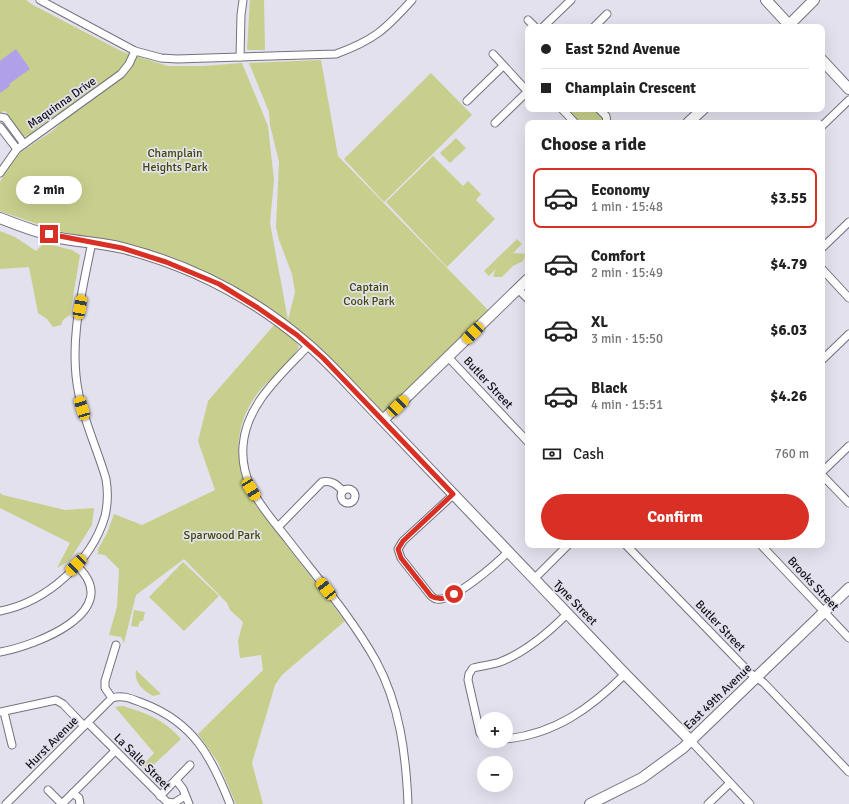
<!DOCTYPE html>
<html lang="en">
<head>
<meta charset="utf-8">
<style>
	:root { --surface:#fff; --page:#f2f2f2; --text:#222; --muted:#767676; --line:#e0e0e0; --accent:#d93025 }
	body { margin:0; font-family:Signika,sans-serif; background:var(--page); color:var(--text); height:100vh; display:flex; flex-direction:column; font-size:15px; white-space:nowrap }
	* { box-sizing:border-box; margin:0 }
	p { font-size:13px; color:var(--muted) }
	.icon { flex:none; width:22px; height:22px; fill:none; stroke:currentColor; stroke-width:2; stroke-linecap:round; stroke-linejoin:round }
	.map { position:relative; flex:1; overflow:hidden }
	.panel { position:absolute; left:525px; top:120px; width:300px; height:428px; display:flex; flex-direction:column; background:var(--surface); border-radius:8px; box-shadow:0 4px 16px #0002 }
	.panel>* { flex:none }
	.hud { position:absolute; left:525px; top:24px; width:300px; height:88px; border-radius:8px; box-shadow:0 4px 16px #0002; display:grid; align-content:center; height:88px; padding:0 16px; background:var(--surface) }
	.controls { position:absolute; left:477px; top:712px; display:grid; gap:8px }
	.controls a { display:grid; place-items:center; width:36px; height:36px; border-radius:50%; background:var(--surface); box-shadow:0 4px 16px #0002; font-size:20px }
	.end { position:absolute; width:18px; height:18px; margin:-9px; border:5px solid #d93025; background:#fff; box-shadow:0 0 0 2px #fff }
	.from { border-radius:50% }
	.bubble { position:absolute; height:28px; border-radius:14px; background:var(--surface); box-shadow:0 4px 16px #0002; font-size:13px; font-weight:700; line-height:28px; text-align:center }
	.car { position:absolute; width:12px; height:24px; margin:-12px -6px; border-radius:5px; box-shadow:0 0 3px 1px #0007; background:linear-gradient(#f5c518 24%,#345 0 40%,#f5c518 0 76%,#345 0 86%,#f5c518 0) }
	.hud b { display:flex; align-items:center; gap:14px; height:38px; font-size:15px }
	.hud b+b { border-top:1px solid var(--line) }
	.hud i { width:10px; height:10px; background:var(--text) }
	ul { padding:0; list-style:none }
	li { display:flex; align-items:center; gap:12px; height:60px; margin:0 8px 6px; padding:0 8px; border:2px solid transparent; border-radius:8px }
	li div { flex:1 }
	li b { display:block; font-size:15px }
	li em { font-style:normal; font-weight:700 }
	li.selected { border-color:var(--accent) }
	li>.icon { width:36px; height:36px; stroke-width:1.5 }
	h2 { padding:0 16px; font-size:18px; line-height:48px }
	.pay { display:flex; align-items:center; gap:10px; height:44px; padding:0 16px; font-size:15px }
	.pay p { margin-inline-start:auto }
	.button { display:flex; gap:8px; margin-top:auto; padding:8px 16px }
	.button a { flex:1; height:46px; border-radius:24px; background:var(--accent); color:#fff; font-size:16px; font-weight:700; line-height:46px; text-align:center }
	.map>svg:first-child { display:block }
</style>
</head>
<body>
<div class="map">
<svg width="849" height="804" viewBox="0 0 849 804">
	<rect width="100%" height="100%" fill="#e3e1ed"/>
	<g fill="#c8cf8d">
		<path d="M 0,0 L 26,0 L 33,5 L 123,52 L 168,66 L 203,66 L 242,63 L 268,126 L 274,180 L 270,223 L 288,320 L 295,292 L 292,274 L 279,240 L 276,227 L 279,162 L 270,125 L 269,112 L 249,63 L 321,60 L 338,156 L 488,310 L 456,342 L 455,345 L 438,362 L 434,362 L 387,409 L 383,411 L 380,410 L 329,356 L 307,336 L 267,306 L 223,280 L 172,257 L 137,246 L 57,231 L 0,211 L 0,182 L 8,166 L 15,158 L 21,152 L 51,132 L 74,112 L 121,78 L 117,72 C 93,91 68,107 43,124 C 36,128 30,137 22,137 L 7,113 L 4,111 L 0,113 Z"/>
		<polygon points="250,0 264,0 265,50 249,50 247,49"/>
		<polygon points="431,73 472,115 384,202 344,159"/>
		<polygon points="566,109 595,109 603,116 604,123 579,123"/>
		<polygon points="456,138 466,148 450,163 440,153"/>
		<polygon points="433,156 463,186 468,181 481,194 476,200 495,219 447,267 386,202"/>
		<polygon points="0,231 15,237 36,251 44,243 72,250 80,255 70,315 63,320 61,325 53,327 47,319 38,313 29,267 0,269"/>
		<polygon points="517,239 522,244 513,253 526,254 523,261 513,266 502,277 495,277 493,276 496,269 489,276 484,271"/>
		<path d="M 274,325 C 281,330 296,338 299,347 C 293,360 272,377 262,388 C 231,423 232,469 257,507 L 345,621 L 282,675 L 275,685 L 252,763 L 263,804 L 236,804 L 218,762 L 198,734 L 263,670 L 261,655 L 240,658 L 238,641 L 243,622 L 230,610 L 227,603 L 184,559 L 136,595 L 124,643 L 121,637 L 109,635 L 117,607 L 119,569 L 105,555 L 97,554 L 99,551 L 97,551 L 107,533 L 114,514 L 142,525 L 215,490 L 198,441 L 208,401 Z"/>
		<polygon points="0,493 3,495 65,510 94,508 92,525 69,561 57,568 70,543 0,508"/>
		<polygon points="183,562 219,596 184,631 149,597"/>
		<polygon points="134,610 145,612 143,621 140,621 138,627 131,626"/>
		<path d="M 136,670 L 161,694 L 153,696 C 143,690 134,683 136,670 Z"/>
		<path d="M 123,706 C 148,714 162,718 181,739 L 146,772 L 141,767 L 154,753 L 115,707 Z"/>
	</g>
	<polygon fill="#b0a0e9" points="16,49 30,69 9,84 10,86 0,93 0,61"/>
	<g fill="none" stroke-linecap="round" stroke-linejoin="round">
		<g stroke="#73717c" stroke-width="9">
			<g id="street">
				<path d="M 40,0 L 135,51 L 161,58 L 177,59 L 336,54 C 374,40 385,30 412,0"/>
				<polyline points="528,20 535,27"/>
				<polyline points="543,27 571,0"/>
				<polyline points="594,27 607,14"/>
				<polyline points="493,54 528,92"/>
				<polyline points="240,57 241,15 243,0"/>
				<polyline points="467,101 503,66"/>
				<polyline points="562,109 575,123"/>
				<polyline points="599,109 606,116 607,123"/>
				<polyline points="0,117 5,118 24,144"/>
				<polyline points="495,123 528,91"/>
				<polyline points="822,126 849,100"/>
				<polyline points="0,127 17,149"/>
				<polyline points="0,173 17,149 121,74 129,64 135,51"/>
				<polyline points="822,248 849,222"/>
				<polyline points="822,269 849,298"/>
				<polyline points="518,289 528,299"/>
				<path d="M 309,345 C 281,375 246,404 243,446 C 242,460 245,475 251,488 C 260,507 276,524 289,541 C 319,580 352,618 376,661 C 400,705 406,755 408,804"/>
				<polyline points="448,357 528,442"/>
				<polyline points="822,360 849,334"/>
				<polyline points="822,472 849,446"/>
				<polyline points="822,475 849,503"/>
				<circle cx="348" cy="496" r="7"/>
				<path d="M 453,495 L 403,541 L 398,549 L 401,558 L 431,596 C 433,597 434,599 436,599 C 452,603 497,563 508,552"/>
				<path d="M 278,527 L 322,482 C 331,480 336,484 343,491"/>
				<polyline points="626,545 750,673 764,683 849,772"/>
				<polyline points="761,545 849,638"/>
				<polyline points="534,579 568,545"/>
				<path d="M 0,611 C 47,602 92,561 105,516 C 108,503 108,491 106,479 C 98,451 85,424 79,395 C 68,344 82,292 92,242"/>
				<path d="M 0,652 C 35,646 127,611 76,565"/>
				<path d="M 112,698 C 124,694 134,700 145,704 C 194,723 212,758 230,804"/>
				<polyline points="112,698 105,688 105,681 116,645"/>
				<polyline points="0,712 56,700 63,704 84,726"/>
				<polyline points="4,712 12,745"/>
				<polyline points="88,723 167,802 174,803 185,796"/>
				<path d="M 484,737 L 480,733 L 468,680 L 469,674 L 473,668 C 481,666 491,665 500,662 C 526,652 548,633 567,614"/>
				<path d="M 506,739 C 555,734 591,708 625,674"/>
				<polyline points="491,741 492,741"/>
				<polyline points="691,741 750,804"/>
				<polyline points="176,780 183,789 189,804"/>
				<polyline points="48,790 62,804"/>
				<polyline points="73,793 79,798 80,804"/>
				<polyline points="160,796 190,765"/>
				<polyline points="6,804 112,698"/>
				<polyline points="62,804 115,751"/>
				<polyline points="708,804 730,783"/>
			</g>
		</g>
		<g stroke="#73717c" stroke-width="12">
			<g id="secondary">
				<polyline points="766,0 791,27"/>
				<polyline points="787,27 814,0"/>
				<polyline points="822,60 849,89"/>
				<polyline points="688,123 703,109"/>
				<path d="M 0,218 C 20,226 40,233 60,238 C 81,242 102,243 123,248 C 189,265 252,297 305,342 C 322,356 337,372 352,388 L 625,674 L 691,741"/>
				<polyline points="383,420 528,279"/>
				<polyline points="590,804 642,778 683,748 849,588"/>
			</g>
		</g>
		<use href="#street" stroke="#fff" stroke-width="7"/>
		<use href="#secondary" stroke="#fff" stroke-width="10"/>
	</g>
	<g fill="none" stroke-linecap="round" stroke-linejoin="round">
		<path stroke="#d93025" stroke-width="5" d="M 49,234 L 122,248 L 166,262 L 219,284 L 258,308 L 297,335 L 323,358 L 453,494 L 403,541 L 398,549 L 401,558 L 431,596 C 440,601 446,598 454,594"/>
	</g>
	<g text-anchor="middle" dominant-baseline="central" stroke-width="3.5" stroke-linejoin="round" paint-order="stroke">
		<g font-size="12" fill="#141317" stroke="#e3e1ed">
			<text transform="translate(62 103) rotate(-35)">Maquinna Drive</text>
			<text transform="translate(488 383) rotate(47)">Butler Street</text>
			<text transform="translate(813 584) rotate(47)">Brooks Street</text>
			<text transform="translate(575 603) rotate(46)">Tyne Street</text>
			<text transform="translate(720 626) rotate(46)">Butler Street</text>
			<text transform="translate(718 697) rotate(-44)">East 49th Avenue</text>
			<text transform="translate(52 743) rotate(-45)">Hurst Avenue</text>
			<text transform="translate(142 762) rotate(45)">La Salle Street</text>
		</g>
		<g font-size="12" fill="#424706" stroke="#e3e1ed">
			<text x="175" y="153">Champlain<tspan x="175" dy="14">Heights Park</tspan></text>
			<text x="369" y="287">Captain<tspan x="369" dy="14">Cook Park</tspan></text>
			<text x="222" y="535">Sparwood Park</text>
		</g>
	</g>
</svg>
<div class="controls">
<a>+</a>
<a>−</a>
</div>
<i class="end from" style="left:454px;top:594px"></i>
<i class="end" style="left:49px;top:234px"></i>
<div class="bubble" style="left:16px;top:176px;width:66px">2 min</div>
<i class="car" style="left:80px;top:307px;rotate:10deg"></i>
<i class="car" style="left:473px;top:333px;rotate:225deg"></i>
<i class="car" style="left:398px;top:406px;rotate:46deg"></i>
<i class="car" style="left:82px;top:408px;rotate:343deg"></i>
<i class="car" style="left:251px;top:489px;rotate:149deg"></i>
<i class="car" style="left:76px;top:565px;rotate:224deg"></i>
<i class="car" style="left:326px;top:589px;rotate:322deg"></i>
<div class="hud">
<b><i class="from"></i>East 52nd Avenue</b>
<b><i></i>Champlain Crescent</b>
</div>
<section class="panel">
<h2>Choose a ride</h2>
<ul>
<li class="selected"><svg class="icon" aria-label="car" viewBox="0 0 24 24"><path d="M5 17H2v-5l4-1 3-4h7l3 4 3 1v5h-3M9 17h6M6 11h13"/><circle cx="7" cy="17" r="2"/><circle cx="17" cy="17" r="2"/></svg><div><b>Economy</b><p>1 min · 15:48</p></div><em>$3.55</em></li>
<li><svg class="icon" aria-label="car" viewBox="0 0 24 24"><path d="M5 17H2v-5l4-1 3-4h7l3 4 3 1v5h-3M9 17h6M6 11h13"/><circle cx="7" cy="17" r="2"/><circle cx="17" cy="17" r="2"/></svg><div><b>Comfort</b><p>2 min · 15:49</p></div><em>$4.79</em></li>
<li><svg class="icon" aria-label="car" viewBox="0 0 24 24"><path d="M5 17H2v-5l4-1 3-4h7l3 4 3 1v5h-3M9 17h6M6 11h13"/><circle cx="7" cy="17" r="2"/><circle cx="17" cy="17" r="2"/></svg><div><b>XL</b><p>3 min · 15:50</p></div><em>$6.03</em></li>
<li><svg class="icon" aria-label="car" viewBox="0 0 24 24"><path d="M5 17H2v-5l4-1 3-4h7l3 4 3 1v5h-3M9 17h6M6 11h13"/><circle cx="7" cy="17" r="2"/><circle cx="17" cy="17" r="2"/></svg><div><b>Black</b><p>4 min · 15:51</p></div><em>$4.26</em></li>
</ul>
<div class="pay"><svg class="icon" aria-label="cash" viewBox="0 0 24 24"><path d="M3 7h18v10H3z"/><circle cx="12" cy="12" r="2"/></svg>Cash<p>760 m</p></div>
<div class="button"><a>Confirm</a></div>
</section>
</div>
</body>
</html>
